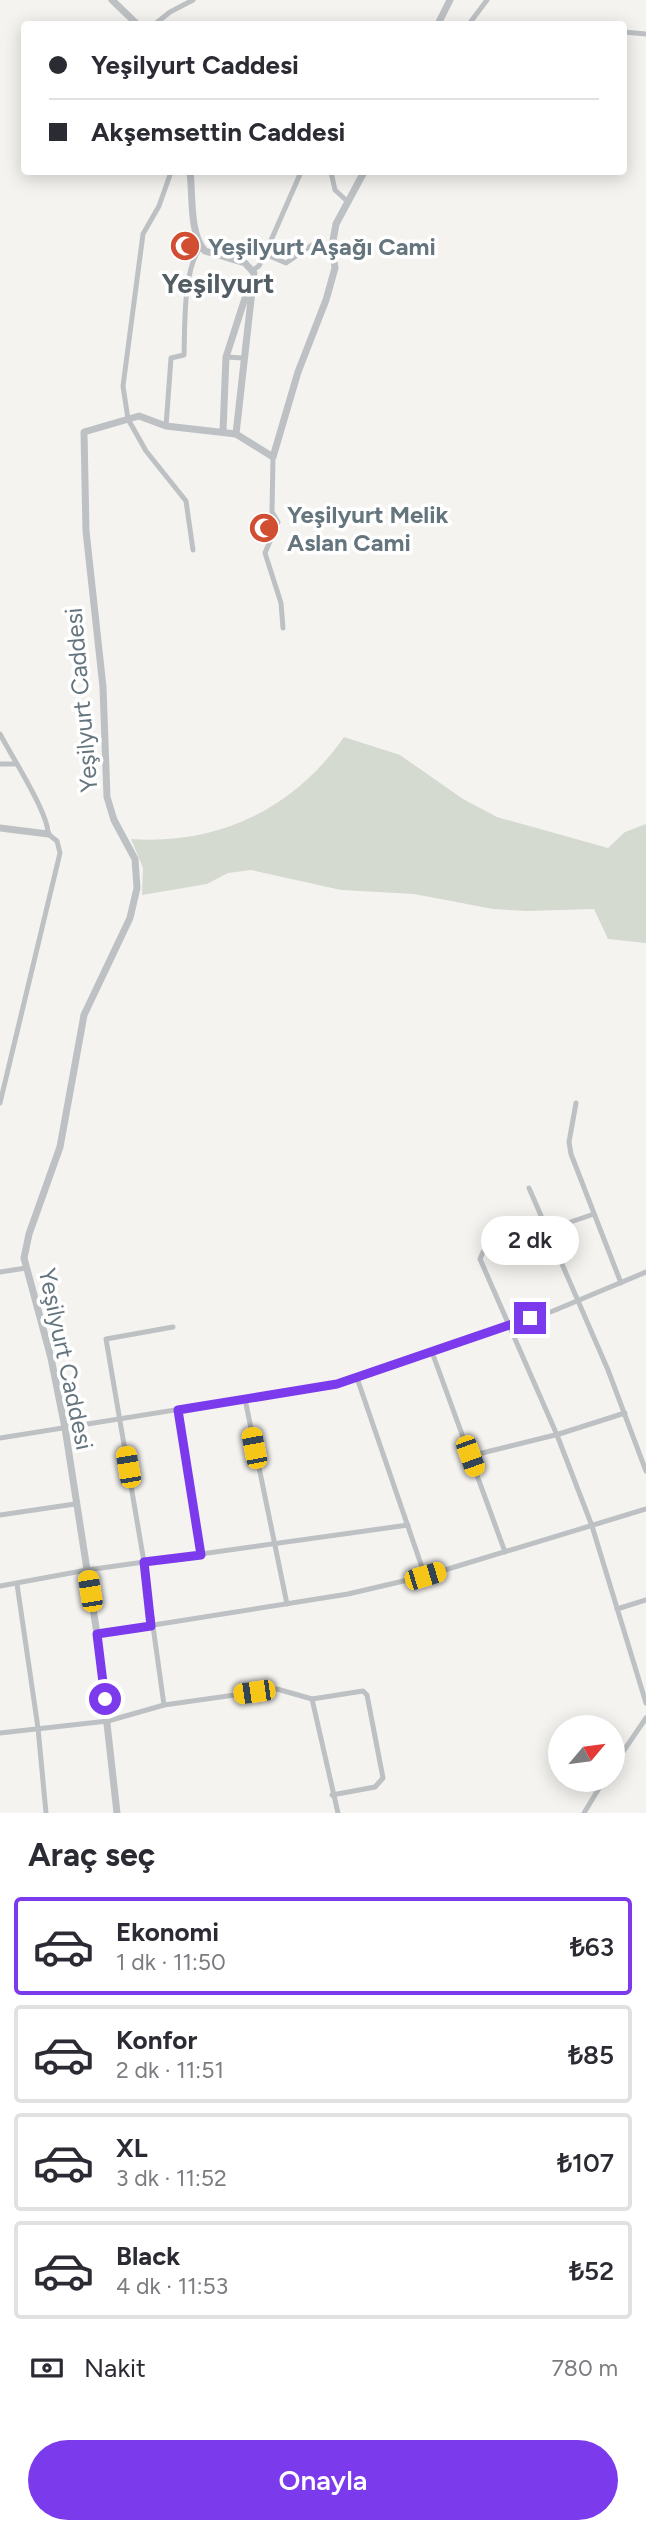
<!DOCTYPE html>
<html lang="tr">
<head>
<meta charset="utf-8">
<style>
	:root { --surface:#fff; --page:#f2f2f3; --text:#2b2b33; --muted:#7c7c81; --line:#e1e1e2; --accent:#7c3aed }
	body { margin:0; font-family:Figtree,sans-serif; background:var(--page); color:var(--text); height:100vh; display:flex; flex-direction:column; font-size:26px; white-space:nowrap }
	* { box-sizing:border-box; margin:0 }
	p { font-size:23px; color:var(--muted) }
	.icon { flex:none; width:38px; height:38px; fill:none; stroke:currentColor; stroke-width:2; stroke-linecap:round; stroke-linejoin:round }
	.map { position:relative; height:1813px; overflow:hidden }
	.details { display:flex; flex-direction:column; background:var(--surface); flex:1 }
	.details>* { flex:none }
	.banner { position:absolute; left:21px; top:21px; width:606px; height:154px; border-radius:7px; box-shadow:0 4px 18px #0003; display:grid; align-content:center; height:154px; padding:0 28px; background:var(--surface) }
	.needle { width:46px; rotate:61deg }
	.controls { position:absolute; left:548px; top:1715px; display:grid; gap:14px }
	.controls a { display:grid; place-items:center; width:77px; height:77px; border-radius:50%; background:var(--surface); box-shadow:0 4px 18px #0003; font-size:35px }
	.end { position:absolute; width:32px; height:32px; margin:-16px; border:9px solid #7c3aed; background:#fff; box-shadow:0 0 0 4px #fff }
	.from { border-radius:50% }
	.bubble { position:absolute; height:49px; border-radius:24px; background:var(--surface); box-shadow:0 4px 18px #0003; font-size:23px; font-weight:600; line-height:49px; text-align:center }
	.car { position:absolute; width:21px; height:42px; margin:-21px -10px; border-radius:9px; box-shadow:0 0 5px 2px #0007; background:linear-gradient(#f5c518 24%,#345 0 40%,#f5c518 0 76%,#345 0 86%,#f5c518 0) }
	.banner b { display:flex; align-items:center; gap:24px; height:66px; font-size:26px }
	.banner b+b { border-top:2px solid var(--line) }
	.banner i { width:18px; height:18px; background:var(--text) }
	ul { padding:0; list-style:none }
	li { display:flex; align-items:center; gap:21px; height:98px; margin:0 14px 10px; padding:0 14px; border:4px solid var(--line); border-radius:7px }
	li div { flex:1 }
	li b { display:block; font-size:26px }
	li em { font-style:normal; font-weight:600 }
	li.active { border-color:var(--accent) }
	li>.icon { width:63px; height:63px; stroke-width:1.5 }
	h2 { padding:0 28px; font-size:32px; line-height:84px }
	.pay { display:flex; align-items:center; gap:18px; height:77px; padding:0 28px; font-size:26px }
	.pay p { margin-inline-start:auto }
	.button { display:flex; gap:14px; margin-top:auto; padding:14px 28px }
	.button a { flex:1; height:80px; border-radius:42px; background:var(--accent); color:#fff; font-size:28px; font-weight:600; line-height:80px; text-align:center }
	.map>svg:first-child { display:block }
</style>
</head>
<body>
<div class="map">
<svg width="646" height="1813" viewBox="0 0 646 1813">
	<rect width="100%" height="100%" fill="#f4f3f0"/>
	<path fill="#d5dad1" d="M 344,737 L 400,755 L 463,799 L 497,817 L 608,848 L 625,832 L 646,824 L 646,943 L 608,939 L 594,909 L 527,911 L 493,909 L 414,894 L 341,890 L 251,870 L 228,873 L 207,884 L 142,895 L 143,868 L 131,839 C 218,845 294,809 344,737 Z"/>
	<g fill="none" stroke-linecap="round" stroke-linejoin="round">
		<g stroke="#bdc1c4" stroke-width="5">
			<polyline points="155,24 170,12 193,0"/>
			<polyline points="469,24 487,0"/>
			<polyline points="624,32 646,34"/>
			<polyline points="171,172 159,206 143,234 123,386 128,419 146,451 186,501 193,550"/>
			<polyline points="331,172 335,190 347,201"/>
			<polyline points="265,254 286,263 312,245 332,248"/>
			<polyline points="253,270 259,266 265,254 301,172"/>
			<polyline points="226,357 243,358"/>
			<path d="M 166,426 L 171,358 L 184,355 C 185,326 183,268 201,247"/>
			<polyline points="273,457 272,512 278,522 265,553 281,603 283,628"/>
			<path d="M 0,734 C 11,755 49,814 48,834 L 57,841 L 60,853 L 0,1103"/>
			<polyline points="0,764 16,764"/>
			<polyline points="576,1103 569,1142 571,1154 621,1283"/>
			<polyline points="529,1188 608,1370 646,1471"/>
			<polyline points="594,1214 483,1252 480,1259 557,1435 592,1526 646,1703"/>
			<polyline points="0,1272 26,1268"/>
			<polyline points="432,1352 505,1552"/>
			<polyline points="357,1378 425,1576"/>
			<polyline points="245,1399 287,1604"/>
			<polyline points="178,1410 201,1555"/>
			<polyline points="0,1438 337,1384 553,1311 646,1272"/>
			<polyline points="470,1456 559,1434 625,1413"/>
			<polyline points="0,1515 75,1504"/>
			<polyline points="17,1584 38,1728 46,1813"/>
			<polyline points="0,1586 87,1570 408,1525"/>
			<polyline points="617,1609 646,1600"/>
			<polyline points="97,1634 348,1594 425,1576 646,1509"/>
			<polyline points="312,1699 338,1813"/>
			<polyline points="164,1705 144,1562 106,1339 173,1327"/>
			<polyline points="0,1733 108,1721 164,1705 277,1689 312,1699 363,1691 367,1695 383,1778 375,1787 332,1795"/>
			<polyline points="612,1768 646,1718"/>
			<polyline points="584,1813 604,1780"/>
		</g>
		<g stroke="#bdc1c4" stroke-width="7">
			<polyline points="112,0 137,24"/>
			<polyline points="438,24 450,0"/>
			<polyline points="223,431 226,357 247,292"/>
			<polyline points="236,434 273,457 298,372 326,300 335,268 332,246 336,224 364,172"/>
			<polyline points="0,828 48,834"/>
			<path d="M 117,1813 L 97,1634 L 65,1428 L 51,1358 L 24,1258 L 29,1234 L 60,1147 L 84,1015 L 130,918 L 137,888 L 135,859 L 114,820 L 107,797 L 103,687 L 86,531 L 84,432 L 139,416 L 166,426 L 236,434 L 254,273 L 245,263 L 205,251 C 189,234 193,194 190,172"/>
		</g>
	</g>
	<g fill="none" stroke-linecap="round" stroke-linejoin="round">
		<polyline stroke="#7c3aed" stroke-width="9" points="105,1699 97,1634 151,1626 144,1562 201,1555 178,1410 337,1384 530,1318"/>
	</g>
	<defs>
		<g id="mosque-disc" transform="scale(1.575)"><circle r="9.5" fill="#d14e32" stroke="#fff"/><path d="M3.5-4.9A6 6 0 1 0 3.5 4.9A5 5 0 1 1 3.5-4.9Z" fill="#fff"/></g>
	</defs>
	<g fill-rule="evenodd">
		<use href="#mosque-disc" x="185" y="246"/>
		<use href="#mosque-disc" x="264" y="528"/>
	</g>
	<g text-anchor="middle" dominant-baseline="central" stroke-width="7" stroke-linejoin="round" paint-order="stroke">
		<g font-size="24" font-weight="bold" fill="#65757e" stroke="#fff" text-anchor="start">
			<text x="208" y="246">Yeşilyurt Aşağı Cami</text>
			<text x="287" y="514">Yeşilyurt Melik<tspan x="287" dy="28">Aslan Cami</tspan></text>
		</g>
		<g font-size="24" fill="#65757e" stroke="#fff">
			<text transform="translate(81 700) rotate(-95)">Yeşilyurt Caddesi</text>
			<text transform="translate(66 1359) rotate(78)">Yeşilyurt Caddesi</text>
		</g>
		<g font-size="28" font-weight="bold" fill="#525d64" stroke="#fff">
			<text x="218" y="283">Yeşilyurt</text>
		</g>
	</g>
</svg>
<div class="controls">
<a><svg class="needle" viewBox="-14 -14 28 28"><path d="M0-13l5 13h-10z" fill="#e53935"/><path d="M0 13l5-13h-10z" fill="#7c7c81"/></svg></a>
</div>
<i class="end from" style="left:105px;top:1699px"></i>
<i class="end" style="left:530px;top:1318px"></i>
<div class="bubble" style="left:481px;top:1216px;width:98px">2 dk</div>
<i class="car" style="left:254px;top:1448px;rotate:349deg"></i>
<i class="car" style="left:470px;top:1456px;rotate:160deg"></i>
<i class="car" style="left:128px;top:1467px;rotate:350deg"></i>
<i class="car" style="left:425px;top:1576px;rotate:73deg"></i>
<i class="car" style="left:90px;top:1591px;rotate:351deg"></i>
<i class="car" style="left:254px;top:1692px;rotate:262deg"></i>
<div class="banner">
<b><i class="from"></i>Yeşilyurt Caddesi</b>
<b><i></i>Akşemsettin Caddesi</b>
</div>
</div>
<section class="details">
<h2>Araç seç</h2>
<ul>
<li class="active"><svg class="icon" aria-label="car" viewBox="0 0 24 24"><path d="M5 17H2v-5l4-1 3-4h7l3 4 3 1v5h-3M9 17h6M6 11h13"/><circle cx="7" cy="17" r="2"/><circle cx="17" cy="17" r="2"/></svg><div><b>Ekonomi</b><p>1 dk · 11:50</p></div><em>₺63</em></li>
<li><svg class="icon" aria-label="car" viewBox="0 0 24 24"><path d="M5 17H2v-5l4-1 3-4h7l3 4 3 1v5h-3M9 17h6M6 11h13"/><circle cx="7" cy="17" r="2"/><circle cx="17" cy="17" r="2"/></svg><div><b>Konfor</b><p>2 dk · 11:51</p></div><em>₺85</em></li>
<li><svg class="icon" aria-label="car" viewBox="0 0 24 24"><path d="M5 17H2v-5l4-1 3-4h7l3 4 3 1v5h-3M9 17h6M6 11h13"/><circle cx="7" cy="17" r="2"/><circle cx="17" cy="17" r="2"/></svg><div><b>XL</b><p>3 dk · 11:52</p></div><em>₺107</em></li>
<li><svg class="icon" aria-label="car" viewBox="0 0 24 24"><path d="M5 17H2v-5l4-1 3-4h7l3 4 3 1v5h-3M9 17h6M6 11h13"/><circle cx="7" cy="17" r="2"/><circle cx="17" cy="17" r="2"/></svg><div><b>Black</b><p>4 dk · 11:53</p></div><em>₺52</em></li>
</ul>
<div class="pay"><svg class="icon" aria-label="cash" viewBox="0 0 24 24"><path d="M3 7h18v10H3z"/><circle cx="12" cy="12" r="2"/></svg>Nakit<p>780 m</p></div>
<div class="button"><a>Onayla</a></div>
</section>
</body>
</html>
